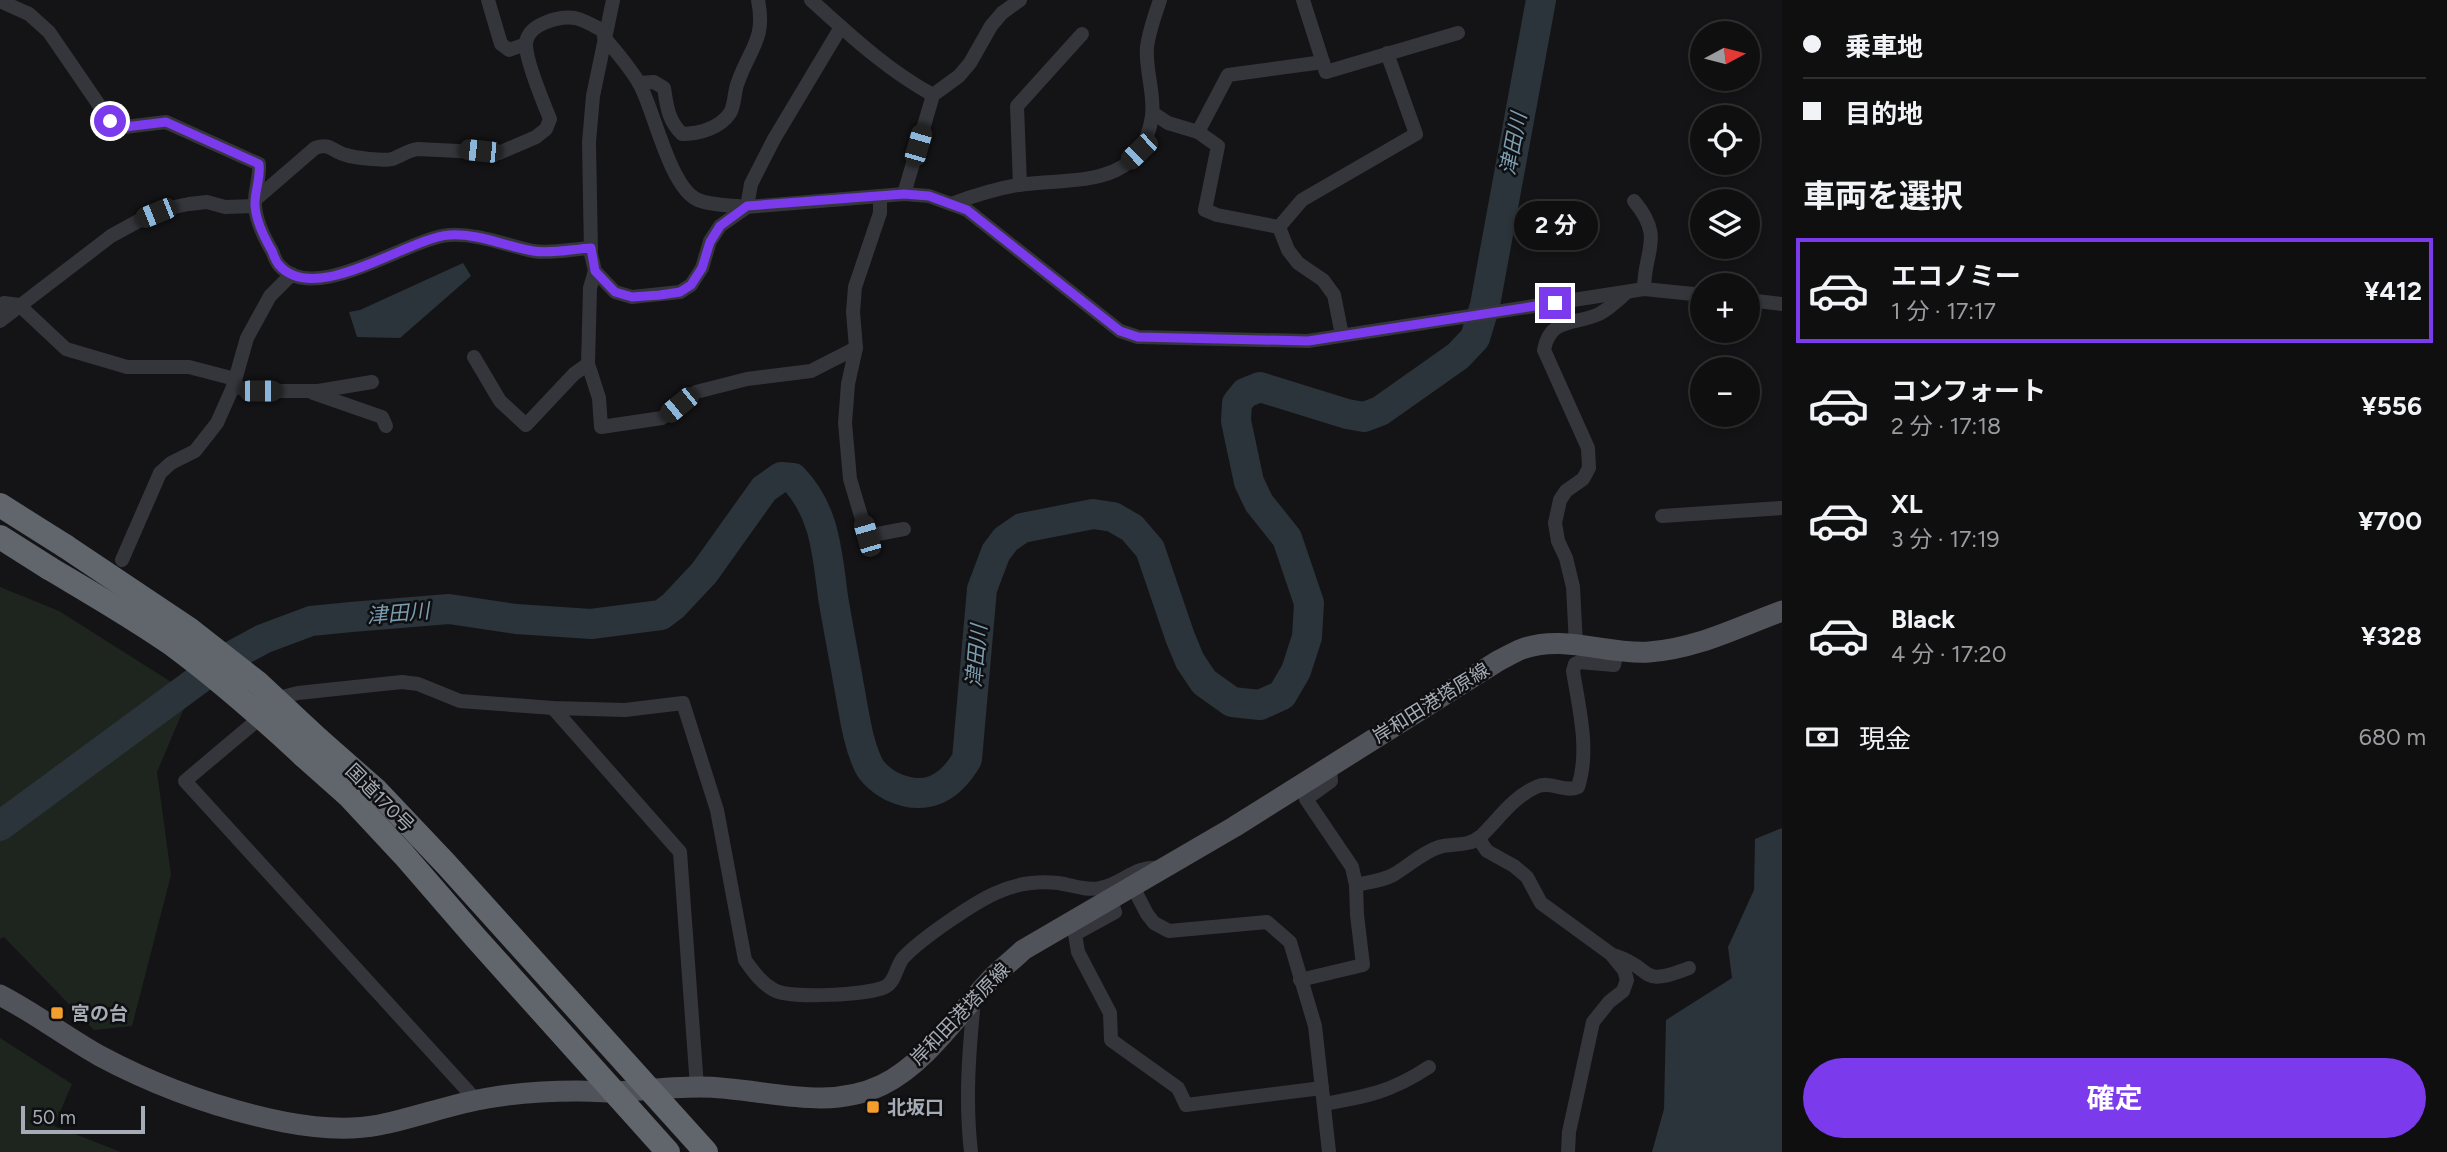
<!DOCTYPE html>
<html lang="ja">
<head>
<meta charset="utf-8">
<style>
	:root { --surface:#0f0f10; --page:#181819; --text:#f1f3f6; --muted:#9b9c9f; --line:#2f2f30; --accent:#7c3aed }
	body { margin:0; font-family:Figtree,"Noto Sans JP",sans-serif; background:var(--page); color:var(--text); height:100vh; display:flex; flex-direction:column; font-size:26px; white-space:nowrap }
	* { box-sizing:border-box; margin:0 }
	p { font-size:23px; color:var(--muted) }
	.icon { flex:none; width:38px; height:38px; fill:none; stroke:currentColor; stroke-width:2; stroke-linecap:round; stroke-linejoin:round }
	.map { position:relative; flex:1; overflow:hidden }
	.drawer { display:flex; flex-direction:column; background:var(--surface); width:665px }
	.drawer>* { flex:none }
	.banner { display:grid; align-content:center; height:154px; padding:0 21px; background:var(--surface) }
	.needle { width:46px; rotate:83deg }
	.controls { position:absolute; left:1690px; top:21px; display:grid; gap:14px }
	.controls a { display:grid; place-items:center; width:70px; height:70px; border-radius:50%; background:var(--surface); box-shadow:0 4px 10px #0003,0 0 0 2px var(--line); font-size:35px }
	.scale { position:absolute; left:21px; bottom:18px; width:124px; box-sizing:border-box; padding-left:7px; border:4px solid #a5acb6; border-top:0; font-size:19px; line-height:24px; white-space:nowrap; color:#a5acb6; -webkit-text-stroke:5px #0f0f11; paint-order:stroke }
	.end { position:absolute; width:32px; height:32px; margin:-16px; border:9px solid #7c3aed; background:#fff; box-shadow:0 0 0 4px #fff }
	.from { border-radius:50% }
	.bubble { position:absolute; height:49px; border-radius:24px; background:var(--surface); box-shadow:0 4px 10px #0003,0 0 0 2px var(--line); font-size:23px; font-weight:700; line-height:49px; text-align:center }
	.car { position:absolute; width:21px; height:42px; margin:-21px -10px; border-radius:9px; box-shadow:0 0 5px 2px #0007; background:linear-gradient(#222 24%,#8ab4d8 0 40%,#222 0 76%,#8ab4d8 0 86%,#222 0) }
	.banner b { display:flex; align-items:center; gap:24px; height:66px; font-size:26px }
	.banner b+b { border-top:2px solid var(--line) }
	.banner i { width:18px; height:18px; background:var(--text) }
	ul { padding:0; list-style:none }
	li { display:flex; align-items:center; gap:21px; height:105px; margin:0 14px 10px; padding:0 7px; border:4px solid transparent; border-radius:0px }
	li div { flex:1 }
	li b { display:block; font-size:26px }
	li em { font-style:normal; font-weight:700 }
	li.selected { border-color:var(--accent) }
	li>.icon { width:63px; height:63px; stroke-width:1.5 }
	h2 { padding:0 21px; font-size:32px; line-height:84px }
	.pay { display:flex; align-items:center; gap:18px; height:77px; padding:0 21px; font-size:26px }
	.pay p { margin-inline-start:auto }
	.button { display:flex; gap:14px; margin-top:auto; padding:14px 21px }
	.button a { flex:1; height:80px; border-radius:42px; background:var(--accent); color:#fff; font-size:28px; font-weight:700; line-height:80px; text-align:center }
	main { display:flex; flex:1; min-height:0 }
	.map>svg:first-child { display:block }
</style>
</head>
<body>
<main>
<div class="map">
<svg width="1782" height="1152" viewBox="0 0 1782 1152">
	<rect width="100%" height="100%" fill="#141416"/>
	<g fill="#1e251e">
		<polygon points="0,587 59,611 190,694 157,772 171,875 132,1026 94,1030 4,937 0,939"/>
		<polygon points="0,1038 72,1084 54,1126 121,1152 0,1152"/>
	</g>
	<g fill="#2a343a">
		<polygon points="463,263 471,276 400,338 357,337 349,312 360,310"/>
		<polygon points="1782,828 1782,1152 1652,1152 1664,1109 1666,1020 1732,978 1728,947 1754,890 1755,839"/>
	</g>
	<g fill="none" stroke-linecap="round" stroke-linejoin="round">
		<path stroke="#2a343a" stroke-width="30" d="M 0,826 L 228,658 L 263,639 L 311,621 L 351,617 L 449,609 L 516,619 L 591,624 L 661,615 L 673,606 L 704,573 L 764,489 L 781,477 L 793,478 C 825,511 827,552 833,597 C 838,627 844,657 849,686 C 854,712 857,740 868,764 C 872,773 883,782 891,786 C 924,802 949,790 967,759 L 982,589 L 996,552 L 1006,539 L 1022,528 L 1093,514 L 1113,517 L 1132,528 L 1150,549 L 1180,637 L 1190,661 L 1204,682 L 1232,702 L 1260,705 L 1282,695 L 1296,671 L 1307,637 L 1309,603 L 1287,538 L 1259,503 L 1249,482 L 1236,421 L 1237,403 L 1245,393 L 1260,387 L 1347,414 L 1364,417 L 1380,411 L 1458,356 L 1475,338 L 1485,305 L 1541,0"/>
		<g stroke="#35363b" stroke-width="14">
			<polyline points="488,0 501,44 509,50 526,44"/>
			<polyline points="613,0 593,96 589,142 591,254 595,271 615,292 632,297 680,292 691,285 702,268 710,241 720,226 747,207 904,194 929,196 967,210 1120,331 1138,337 1308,341 1644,289 1703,295"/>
			<path d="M 811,0 C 850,35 887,70 933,95"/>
			<polyline points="1303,0 1326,72 1458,33"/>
			<path d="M 0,1 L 29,14 L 49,32 L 110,121 L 125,127 L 166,122 L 259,164 C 260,179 254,192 255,206 C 256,220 265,239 272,251 C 274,256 276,262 279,265 C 314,307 408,238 449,235 C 477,233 506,245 533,251 C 550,254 573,249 591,248"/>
			<path d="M 604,37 C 616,52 631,68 640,85 C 655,113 670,188 698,200 C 712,206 732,205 747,207 L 751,184 L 774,139 L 841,27"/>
			<path d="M 639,83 L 654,82 L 664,88 C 667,107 668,120 682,134 C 699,134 720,128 730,113 C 735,105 734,91 738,82 C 750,48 766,39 758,0"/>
			<polyline points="1153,113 1168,123 1198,132 1218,146 1205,210 1217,215 1279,227 1288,250 1298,263 1323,280 1334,295 1342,335"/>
			<polyline points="1198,132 1228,75 1323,62"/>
			<polyline points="1020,185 1017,106 1082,34"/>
			<polyline points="904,194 933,95 959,76 970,63 991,26 1002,13 1020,0"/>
			<polyline points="880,196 880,213 855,287 853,312 856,348 848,384 845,423 850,479 867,536 904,529"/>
			<path d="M 256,199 L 315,148 C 330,142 333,152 346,155 C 355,158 384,161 392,159 C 401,156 408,150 418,149 L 499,153 L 536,137 L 546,129 L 550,119 C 543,102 526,61 526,45 C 526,24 559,16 575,18 C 585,20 596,27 605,32"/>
			<path d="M 1634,201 C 1665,238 1644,250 1644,289"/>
			<path d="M 951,204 C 973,196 995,189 1018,185 C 1072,177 1141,191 1152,116 C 1155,94 1145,70 1147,47 C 1149,31 1155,15 1160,0"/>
			<polyline points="1279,227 1302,200 1416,134 1387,53"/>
			<polyline points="595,271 590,288 588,364 599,398 601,427 662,418 696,392 747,379 811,371 856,348"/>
			<polyline points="1748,300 1782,304"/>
			<polyline points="0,306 4,303 19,305 66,349 127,367 189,367 235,379"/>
			<polyline points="0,321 111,236 142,219 169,208 189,204 207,202 225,207 255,206"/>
			<polyline points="474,357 500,401 526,425 574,374 588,364"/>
			<polyline points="233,387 260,391 318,391 372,382"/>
			<polyline points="313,393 382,417 386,426"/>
			<polyline points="1662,516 1782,508"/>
			<polyline points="122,560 160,473 171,463 195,451 217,423 233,387 247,338 270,296 292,274"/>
			<path d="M 1576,645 L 1573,587 L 1566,558 L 1558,541 L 1555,523 L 1560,500 L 1566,491 L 1583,479 L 1589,468 L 1588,448 L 1544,350 C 1550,317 1575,325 1599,314 C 1609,309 1618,300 1626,293"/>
			<polyline points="553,708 680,852 697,1087"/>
			<polyline points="1478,838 1487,851 1514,866 1527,877 1541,903 1611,954 1624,970 1627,980 1623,991 1609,1002 1593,1022 1569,1132 1568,1152"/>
			<polyline points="1132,885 1147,914 1154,923 1169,931 1267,922 1290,942 1315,1026 1329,1152"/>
			<path d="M 1356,885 C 1368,882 1382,881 1393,875 C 1409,866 1421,853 1439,847 C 1452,843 1468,847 1480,837 C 1499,819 1512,798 1536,787 C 1550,780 1564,793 1578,787 C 1590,751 1579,708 1573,671 L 1575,664 L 1579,662 L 1614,665 L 1617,651"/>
			<polyline points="1110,897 1115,912 1075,934 1078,952 1110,1013 1111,1040 1178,1088 1186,1105 1322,1088"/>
			<path d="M 1616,956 C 1655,969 1638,988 1689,968"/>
			<polyline points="1300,980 1363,965 1357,915 1356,885 1352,867 1306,799 1331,781 1330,768"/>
			<path d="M 476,1100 L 185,781 L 286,696 L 298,693 L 402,682 L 418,684 L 460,701 L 553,708 L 625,710 L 683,703 L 717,810 L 745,960 C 753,971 761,983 774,990 C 791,999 867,995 885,987 C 896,982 896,965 904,957 C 921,939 973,903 996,893 C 1015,884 1037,881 1058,883 C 1073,885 1085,891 1100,888 C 1123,884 1134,865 1159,868"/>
			<path d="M 1324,1104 C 1368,1096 1391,1092 1429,1067"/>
			<path d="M 971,1152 C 965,1100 969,1051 974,1000"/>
		</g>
		<path stroke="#51535a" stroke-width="21" d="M 0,995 C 35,1013 66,1037 100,1056 C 158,1087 220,1109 284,1122 C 315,1128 347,1131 379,1125 C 415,1118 451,1104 488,1098 C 517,1093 547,1091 577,1091 C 590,1091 603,1092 616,1092 C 644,1090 672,1087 700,1087 C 762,1087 823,1113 882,1085 C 927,1063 960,1011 994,976 C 1003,967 1014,959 1023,950 L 1234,827 L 1498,661 C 1506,657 1514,652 1522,649 C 1564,634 1607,655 1649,652 C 1696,649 1738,627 1782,611"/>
		<g stroke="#61656c" stroke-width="24">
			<polyline points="0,505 65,546"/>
			<polyline points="0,537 49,568"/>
			<polyline points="318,739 376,790 447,865 706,1152"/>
			<polyline points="304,756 349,796 404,855 475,937 668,1152"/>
		</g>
		<g stroke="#61656c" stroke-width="24">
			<polyline points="65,546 189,629 258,683 318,739"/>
			<path d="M 49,568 C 91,593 133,617 173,645 C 219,679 262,717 304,756"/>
		</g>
	</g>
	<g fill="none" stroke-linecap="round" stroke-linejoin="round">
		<path stroke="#7c3aed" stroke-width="9" d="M 110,121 L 125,127 L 166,122 L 259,164 C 261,179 254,192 255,206 C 256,220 265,239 272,251 C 274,256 276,262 279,265 C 315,307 408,238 449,235 C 477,233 505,246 533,251 C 551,254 573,249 591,248 L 595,271 L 615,292 L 632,297 L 660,295 L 680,292 L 691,285 L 702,268 L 710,242 L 720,226 L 747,206 L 904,194 L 929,196 L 967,210 L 1120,331 L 1138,337 L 1308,341 L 1555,303"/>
	</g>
	<g fill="#f49f2d" stroke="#0f0f11" stroke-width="2.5">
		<rect x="50" y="1006" width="14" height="14" rx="3.5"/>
		<rect x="866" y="1100" width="14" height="14" rx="3.5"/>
	</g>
	<g text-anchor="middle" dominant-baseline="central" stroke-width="5" stroke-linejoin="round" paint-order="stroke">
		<g font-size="19" fill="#a5acb6" stroke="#0f0f11">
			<text transform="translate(1431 703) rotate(-32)">岸和田港塔原線</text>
			<text transform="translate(380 798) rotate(45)">国道170号</text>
			<text transform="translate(960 1014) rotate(-46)">岸和田港塔原線</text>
		</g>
		<g font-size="19" font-weight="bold" fill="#a5acb6" stroke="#0f0f11" text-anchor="start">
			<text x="71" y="1013">宮の台</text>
			<text x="887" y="1107">北坂口</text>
		</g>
		<g font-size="21" font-style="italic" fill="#7b9db2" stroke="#0f0f11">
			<text transform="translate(1513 144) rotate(-79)">津田川</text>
			<text transform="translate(398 613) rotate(-5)">津田川</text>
			<text transform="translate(976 656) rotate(-85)">津田川</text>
		</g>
	</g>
</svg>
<div class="controls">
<a><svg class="needle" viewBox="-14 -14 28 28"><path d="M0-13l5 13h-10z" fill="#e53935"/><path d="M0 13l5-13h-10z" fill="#9b9c9f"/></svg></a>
<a><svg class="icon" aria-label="locate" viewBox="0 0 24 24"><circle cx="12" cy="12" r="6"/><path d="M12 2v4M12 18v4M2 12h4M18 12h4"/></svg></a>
<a><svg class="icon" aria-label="layers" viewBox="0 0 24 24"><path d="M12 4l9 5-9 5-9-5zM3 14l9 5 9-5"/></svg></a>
<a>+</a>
<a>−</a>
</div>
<div class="scale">50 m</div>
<i class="end from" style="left:110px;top:121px"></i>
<i class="end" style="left:1555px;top:303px"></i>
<div class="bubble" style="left:1514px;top:201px;width:84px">2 分</div>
<i class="car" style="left:918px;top:145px;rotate:16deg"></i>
<i class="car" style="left:480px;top:151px;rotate:276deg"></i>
<i class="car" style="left:1139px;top:151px;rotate:226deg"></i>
<i class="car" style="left:156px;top:213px;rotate:248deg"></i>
<i class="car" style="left:260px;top:391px;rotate:90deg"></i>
<i class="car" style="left:679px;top:405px;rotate:231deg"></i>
<i class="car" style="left:867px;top:536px;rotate:344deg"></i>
</div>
<section class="drawer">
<div class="banner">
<b><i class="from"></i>乗車地</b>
<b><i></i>目的地</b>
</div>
<h2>車両を選択</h2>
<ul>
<li class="selected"><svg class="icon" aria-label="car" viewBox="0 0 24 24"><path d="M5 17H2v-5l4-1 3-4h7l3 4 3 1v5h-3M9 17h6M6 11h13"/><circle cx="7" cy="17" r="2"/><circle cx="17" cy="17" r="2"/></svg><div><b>エコノミー</b><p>1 分 · 17:17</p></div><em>¥412</em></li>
<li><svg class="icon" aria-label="car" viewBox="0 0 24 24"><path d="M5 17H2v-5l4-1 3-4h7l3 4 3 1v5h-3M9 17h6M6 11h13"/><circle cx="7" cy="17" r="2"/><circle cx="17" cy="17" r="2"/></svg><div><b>コンフォート</b><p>2 分 · 17:18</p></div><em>¥556</em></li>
<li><svg class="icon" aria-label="car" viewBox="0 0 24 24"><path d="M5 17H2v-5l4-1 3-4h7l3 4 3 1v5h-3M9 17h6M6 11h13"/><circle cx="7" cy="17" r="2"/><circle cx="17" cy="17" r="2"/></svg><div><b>XL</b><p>3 分 · 17:19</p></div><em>¥700</em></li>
<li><svg class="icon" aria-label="car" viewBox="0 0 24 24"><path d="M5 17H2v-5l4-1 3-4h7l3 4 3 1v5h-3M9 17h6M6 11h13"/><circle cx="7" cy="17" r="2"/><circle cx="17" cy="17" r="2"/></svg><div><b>Black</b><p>4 分 · 17:20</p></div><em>¥328</em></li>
</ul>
<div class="pay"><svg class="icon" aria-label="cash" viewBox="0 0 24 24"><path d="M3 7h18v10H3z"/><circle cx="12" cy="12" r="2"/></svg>現金<p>680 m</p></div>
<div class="button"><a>確定</a></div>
</section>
</main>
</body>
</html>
